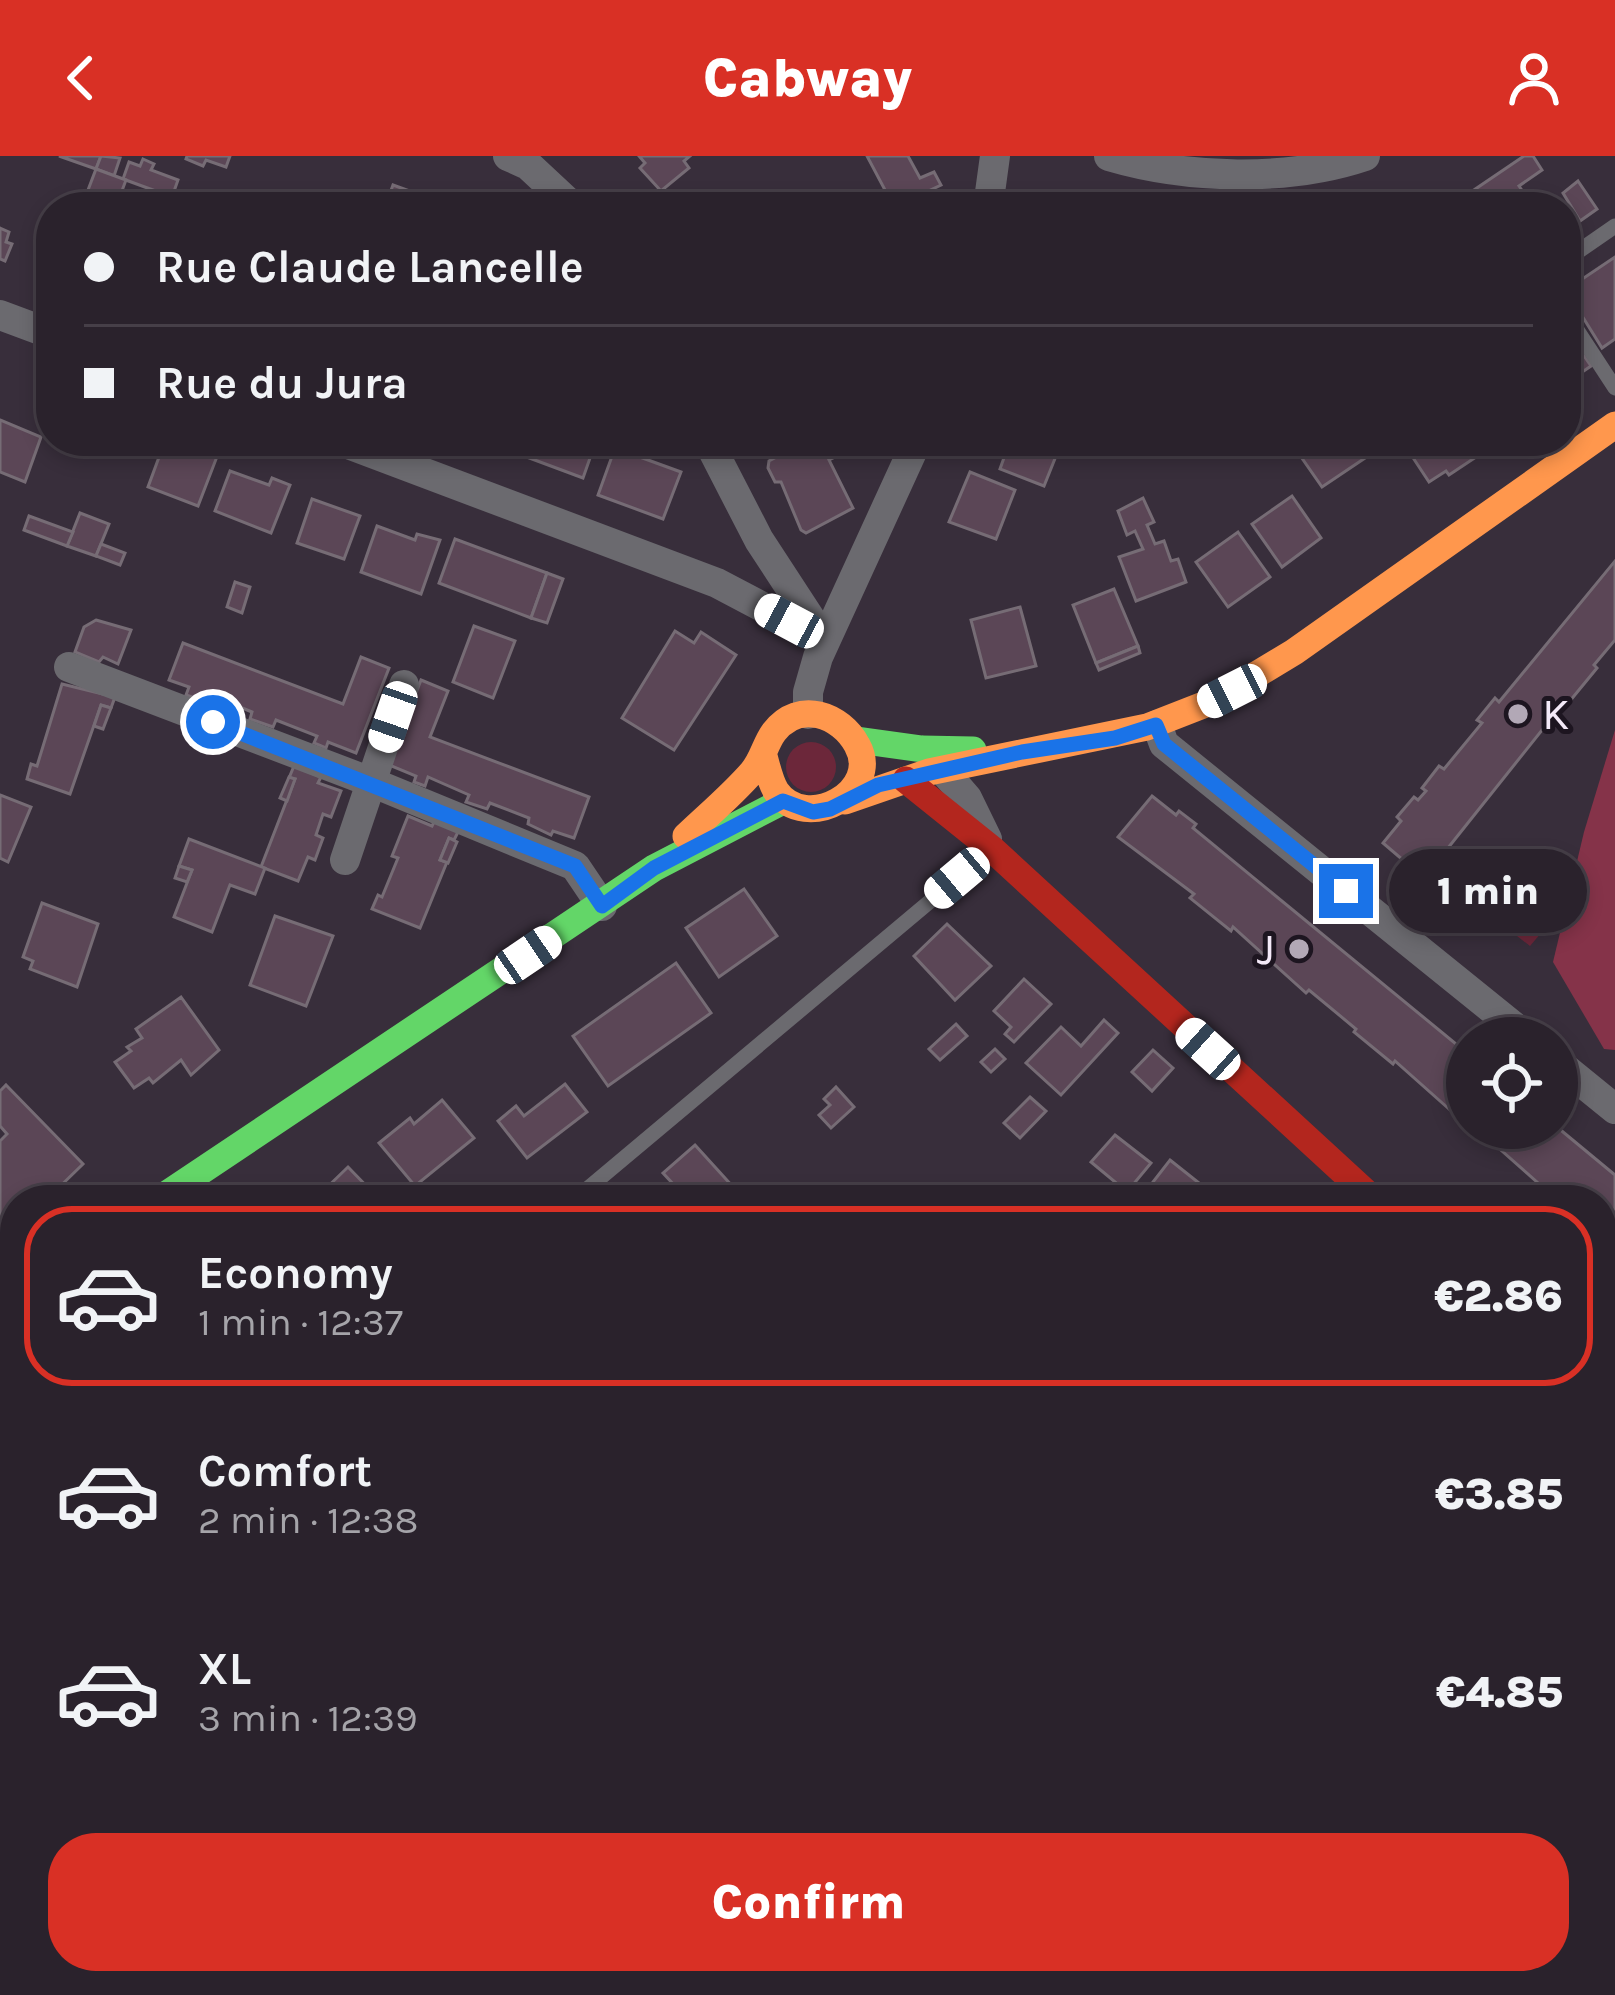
<!DOCTYPE html>
<html lang="en">
<head>
<meta charset="utf-8">
<style>
	:root { --surface:#2a222c; --page:#322a34; --text:#f1f3f6; --muted:#a5a4a9; --line:#463f48; --accent:#d93025 }
	body { margin:0; font-family:Karla,sans-serif; background:var(--page); color:var(--text); height:100vh; display:flex; flex-direction:column; font-size:45px; white-space:nowrap }
	* { box-sizing:border-box; margin:0 }
	p { font-size:39px; color:var(--muted) }
	.icon { flex:none; width:66px; height:66px; fill:none; stroke:currentColor; stroke-width:2; stroke-linecap:round; stroke-linejoin:round }
	.map { position:relative; flex:1; overflow:hidden }
	.sheet { position:absolute; left:0px; top:1029px; width:1617px; height:810px; display:flex; flex-direction:column; background:var(--surface); border-radius:48px 48px 0 0; box-shadow:0 6px 18px #0003,0 0 0 3px var(--line) }
	.sheet>* { flex:none }
	.top-card { position:absolute; left:36px; top:36px; width:1545px; height:264px; border-radius:48px; box-shadow:0 6px 18px #0003,0 0 0 3px var(--line); display:grid; align-content:center; height:264px; padding:0 48px; background:var(--surface) }
	.tools { position:absolute; left:1446px; top:861px; display:grid; gap:24px }
	.tools a { display:grid; place-items:center; width:132px; height:132px; border-radius:50%; background:var(--surface); box-shadow:0 6px 18px #0003,0 0 0 3px var(--line); font-size:60px }
	.end { position:absolute; width:54px; height:54px; margin:-27px; border:15px solid #1a73e8; background:#fff; box-shadow:0 0 0 6px #fff }
	.from { border-radius:50% }
	.bubble { position:absolute; height:84px; border-radius:42px; background:var(--surface); box-shadow:0 6px 18px #0003,0 0 0 3px var(--line); font-size:39px; font-weight:800; line-height:84px; text-align:center }
	.car { position:absolute; width:36px; height:72px; margin:-36px -18px; border-radius:15px; box-shadow:0 0 9px 3px #0007; background:linear-gradient(#fff 24%,#345 0 40%,#fff 0 76%,#345 0 86%,#fff 0) }
	.top-card b { display:flex; align-items:center; gap:42px; height:114px; font-size:45px }
	.top-card b+b { border-top:3px solid var(--line) }
	.top-card i { width:30px; height:30px; background:var(--text) }
	ul { padding:21px 0 0; list-style:none }
	li { display:flex; align-items:center; gap:36px; height:180px; margin:0 24px 18px; padding:0 24px; border:6px solid transparent; border-radius:48px }
	li div { flex:1 }
	li b { display:block; font-size:45px }
	li em { font-style:normal; font-weight:800 }
	li.selected { border-color:var(--accent) }
	li>.icon { width:108px; height:108px; stroke-width:1.5 }
	.primary-button { display:flex; gap:24px; margin-top:auto; padding:24px 48px }
	.primary-button a { flex:1; height:138px; border-radius:48px; background:var(--accent); color:#fff; font-size:48px; font-weight:800; line-height:138px; text-align:center }
	header { display:flex; justify-content:space-between; align-items:center; height:156px; padding:0 48px; background:var(--accent); color:#fff; font-size:54px; font-weight:800 }
	.map>svg:first-child { display:block }
</style>
</head>
<body>
<header><svg class="icon" aria-label="back" viewBox="0 0 24 24"><path d="M15 5l-7 7 7 7"/></svg>Cabway<svg class="icon" aria-label="person" viewBox="0 0 24 24"><circle cx="12" cy="8" r="4"/><path d="M4 21q1-7 8-7t8 7"/></svg></header>
<div class="map">
<svg width="1615" height="1839" viewBox="0 0 1615 1839">
	<rect width="100%" height="100%" fill="#382e3b"/>
	<g fill="#6c273a">
		<circle cx="811" cy="611" r="25"/>
		<polygon points="1516,691 1576,736 1530,790 1472,745"/>
	</g>
	<polygon fill="#853349" points="1615,574 1615,894 1604,893 1553,806 1584,676"/>
	<g fill="#5b4656" stroke="#766c75" stroke-width="3">
		<polygon points="59,0 101,0 96,13"/>
		<polygon points="101,0 120,2 114,20 96,13"/>
		<polygon points="187,0 230,0 226,11 206,4 203,10 186,3"/>
		<polygon points="639,0 690,0 684,5 689,12 661,35 640,12 645,7"/>
		<polygon points="867,0 908,0 920,22 934,16 941,29 894,51"/>
		<polygon points="1524,0 1533,0 1542,14 1519,30 1530,46 1522,51 1481,51 1471,36"/>
		<polygon points="143,3 154,8 151,14 178,24 172,41 123,23 129,6 140,10"/>
		<polygon points="96,13 126,24 116,51 85,42"/>
		<polygon points="1578,25 1597,53 1580,65 1563,37"/>
		<polygon points="393,29 437,45 435,51 385,51"/>
		<polygon points="686,35 700,51 667,51"/>
		<polygon points="151,39 167,45 164,51 146,51"/>
		<polygon points="439,39 454,45 453,51 435,51"/>
		<polygon points="0,72 9,76 6,86 12,88 5,105 0,103"/>
		<polygon points="1615,101 1615,183 1602,192 1566,134"/>
		<polygon points="1566,174 1591,210 1566,227"/>
		<polygon points="0,264 41,281 25,326 0,316"/>
		<polygon points="107,285 137,285 133,295"/>
		<polygon points="165,285 181,285 218,298 198,350 148,331"/>
		<polygon points="529,285 596,285 583,322 524,300"/>
		<polygon points="807,285 830,285 837,300 829,304 853,352 806,377 801,374 781,326 775,326 768,312 769,305"/>
		<polygon points="1010,285 1062,285 1044,330 1000,313"/>
		<polygon points="1310,285 1353,285 1365,302 1322,331 1297,295"/>
		<polygon points="1402,285 1490,285 1479,292 1482,297 1449,319 1446,315 1429,326"/>
		<polygon points="615,292 681,316 663,363 598,339"/>
		<polygon points="230,315 269,329 272,322 290,329 271,377 215,355"/>
		<polygon points="970,316 1015,334 996,383 949,366"/>
		<polygon points="1292,340 1321,382 1282,411 1252,368"/>
		<polygon points="1143,342 1154,366 1147,369 1155,388 1164,385 1171,405 1178,403 1186,426 1136,445 1119,401 1143,393 1135,375 1127,379 1118,355"/>
		<polygon points="312,343 360,360 344,403 297,387"/>
		<polygon points="80,357 109,368 96,400 67,390"/>
		<polygon points="29,360 73,376 67,390 24,374"/>
		<polygon points="377,370 415,384 417,378 440,384 421,438 361,416"/>
		<polygon points="1238,376 1270,421 1228,451 1196,406"/>
		<polygon points="455,383 547,417 531,462 439,427"/>
		<polygon points="101,388 125,397 120,409 96,400"/>
		<polygon points="1615,405 1615,484 1594,509 1597,512 1565,551 1562,549 1424,722 1383,687 1401,665 1397,661 1414,641 1418,644 1426,635 1422,632 1439,610 1444,613 1482,567 1477,564 1495,542 1499,546"/>
		<polygon points="547,417 563,423 547,467 531,462"/>
		<polygon points="235,426 250,431 242,457 227,451"/>
		<polygon points="1114,433 1138,490 1096,507 1073,449"/>
		<polygon points="1020,451 1036,510 986,522 971,464"/>
		<polygon points="96,464 131,474 118,508 103,501 99,506 75,496 84,471"/>
		<polygon points="474,470 515,485 493,542 453,526"/>
		<polygon points="675,475 694,487 701,476 736,499 674,594 622,562"/>
		<polygon points="183,487 343,548 361,501 389,512 356,597 328,586 326,592 314,587 317,580 276,564 273,571 250,563 252,556 213,540 210,547 186,539 189,531 169,524"/>
		<polygon points="1138,490 1140,497 1099,514 1096,507"/>
		<polygon points="421,524 448,535 430,581 589,641 574,682 553,675 551,679 528,668 529,662 490,647 487,653 466,646 469,639 428,621 425,630 414,626 416,620 389,609"/>
		<polygon points="62,528 115,541 111,552 101,549 70,638 27,623 31,608 37,610"/>
		<polygon points="101,549 111,552 103,573 94,570"/>
		<polygon points="294,610 321,621 318,627 341,635 331,661 323,658 316,679 323,682 315,704 308,701 298,725 261,711 295,623 289,622"/>
		<polygon points="289,621 295,623 287,645 280,642"/>
		<polygon points="0,639 31,651 8,706 0,702"/>
		<polygon points="1152,640 1176,659 1179,655 1196,668 1193,672 1467,897 1467,969 1395,905 1393,908 1354,876 1356,873 1309,834 1306,837 1233,771 1231,775 1190,742 1194,738 1118,681"/>
		<polygon points="408,660 432,670 435,664 459,674 454,684 449,682 440,704 447,706 420,772 372,753 378,739 382,741 398,702 392,700"/>
		<polygon points="449,682 457,686 448,707 440,704"/>
		<polygon points="189,683 265,712 255,738 230,729 212,776 174,761 192,714 179,710"/>
		<polygon points="179,710 192,714 187,726 175,722"/>
		<polygon points="744,733 777,780 719,821 686,772"/>
		<polygon points="42,747 98,768 77,831 30,813 33,805 23,801"/>
		<polygon points="275,760 333,780 306,850 250,829"/>
		<polygon points="947,768 991,810 955,844 914,800"/>
		<polygon points="676,807 711,857 608,930 573,880"/>
		<polygon points="1024,823 1051,848 1014,886 1005,878 1011,871 994,855"/>
		<polygon points="181,841 219,894 191,919 181,904 153,927 149,922 134,932 115,906 131,895 127,891 142,882 136,873"/>
		<polygon points="1104,864 1118,877 1061,939 1026,907 1061,871 1081,890"/>
		<polygon points="956,868 967,880 940,904 929,893"/>
		<polygon points="995,893 1005,903 991,916 981,906"/>
		<polygon points="1153,894 1173,912 1152,935 1132,916"/>
		<polygon points="565,928 587,956 527,1002 498,965 516,950 524,960"/>
		<polygon points="6,929 83,1008 46,1044 15,1044 15,1093 0,1087 0,985 7,978 0,970 0,935"/>
		<polygon points="836,931 854,951 831,972 819,959 830,949 824,943"/>
		<polygon points="1030,941 1046,955 1020,982 1004,967"/>
		<polygon points="442,944 474,982 415,1030 379,987 410,962 414,968"/>
		<polygon points="1557,971 1615,1019 1615,1091 1603,1081 1602,1044 1564,1044 1558,1038 1555,1042 1476,972"/>
		<polygon points="1115,979 1151,1007 1127,1036 1091,1006"/>
		<polygon points="695,989 744,1043 743,1044 688,1044 663,1017"/>
		<polygon points="1170,1004 1199,1027 1185,1044 1139,1044"/>
		<polygon points="348,1011 380,1044 314,1044"/>
		<polygon points="1602,1340 1615,1350 1615,1360 1602,1377"/>
		<polygon points="15,1379 15,1416 0,1401 0,1393"/>
		<polygon points="1615,1421 1615,1450 1602,1440"/>
		<polygon points="0,1467 15,1482 0,1502"/>
		<polygon points="0,1775 15,1788 0,1808"/>
		<polygon points="388,1824 410,1838 420,1824 431,1824 448,1837 378,1839"/>
		<polygon points="757,1824 815,1824 803,1839 775,1839"/>
		<polygon points="897,1824 958,1824 946,1839 884,1839"/>
		<polygon points="1023,1824 1049,1824 1057,1831 1050,1839 1042,1839"/>
		<polygon points="1083,1824 1137,1824 1125,1839 1088,1839 1077,1831"/>
		<polygon points="1156,1824 1167,1824 1187,1839 1150,1839 1146,1836"/>
		<polygon points="1390,1824 1401,1824 1408,1829 1401,1839 1386,1829"/>
		<polygon points="1325,1825 1342,1839 1314,1839"/>
	</g>
	<g fill="none" stroke-linecap="round" stroke-linejoin="round">
		<g stroke="#6b6a6f" stroke-width="15">
			<polyline points="1566,104 1615,70"/>
			<polyline points="1566,157 1615,232"/>
			<polyline points="574,1044 990,695"/>
			<polyline points="1013,1824 1033,1839"/>
			<polyline points="852,1839 864,1824"/>
			<polyline points="970,1839 982,1824"/>
		</g>
		<g stroke="#6b6a6f" stroke-width="30">
			<polyline points="508,0 528,9 573,51"/>
			<path d="M 1109,0 C 1187,23 1288,26 1365,0"/>
			<polyline points="988,51 995,0"/>
			<polyline points="0,159 51,178"/>
			<polyline points="340,285 717,427 825,484"/>
			<polyline points="708,285 759,384 821,479"/>
			<polyline points="69,511 371,626 575,710 602,750"/>
			<polyline points="808,558 808,536 818,501 917,285"/>
			<polyline points="1157,569 1164,588 1528,882"/>
			<polyline points="934,604 967,642 987,683"/>
			<polyline points="345,704 404,529"/>
			<polyline points="1557,906 1615,953"/>
			<polyline points="1602,1124 1615,1109"/>
			<polyline points="1602,1223 1615,1234"/>
			<polyline points="0,1615 15,1627"/>
			<polyline points="253,1824 272,1839"/>
		</g>
		<g stroke="#63d668" stroke-width="27">
			<polyline points="857,584 922,593 973,594"/>
			<polyline points="158,1044 654,712 783,645"/>
			<polyline points="0,1149 15,1139"/>
		</g>
		<g stroke="#ff974d" stroke-width="27">
			<polyline points="845,645 929,616 1147,571 1211,546 1294,496 1615,269"/>
			<path d="M 686,680 C 708,659 732,639 752,616 C 763,603 765,588 774,576 C 799,543 841,559 857,589 C 883,635 806,678 776,635 C 770,625 767,611 764,600"/>
		</g>
		<polyline stroke="#b3261e" stroke-width="27" points="906,624 992,693 1374,1044"/>
	</g>
	<g fill="none" stroke-linecap="round" stroke-linejoin="round">
		<polyline stroke="#1a73e8" stroke-width="15" points="213,566 575,710 602,750 654,712 783,645 813,656 830,653 878,629 1022,596 1115,582 1156,569 1164,588 1346,735"/>
	</g>
	<g fill="#b2a8b6" stroke="#1d1520" stroke-width="4.5">
		<circle cx="1518" cy="558" r="12"/>
		<circle cx="1299" cy="793" r="12"/>
	</g>
	<g text-anchor="middle" dominant-baseline="central" stroke-width="10" stroke-linejoin="round" paint-order="stroke">
		<g font-size="45" fill="#f4e9f8" stroke="#1d1520" text-anchor="start">
			<text x="1542" y="558">K</text>
			<text x="1275" y="793" text-anchor="end">J</text>
		</g>
	</g>
</svg>
<div class="tools">
<a><svg class="icon" aria-label="locate" viewBox="0 0 24 24"><circle cx="12" cy="12" r="6"/><path d="M12 2v4M12 18v4M2 12h4M18 12h4"/></svg></a>
</div>
<i class="end from" style="left:213px;top:566px"></i>
<i class="end" style="left:1346px;top:735px"></i>
<div class="bubble" style="left:1389px;top:693px;width:198px">1 min</div>
<i class="car" style="left:789px;top:465px;rotate:298deg"></i>
<i class="car" style="left:1232px;top:535px;rotate:243deg"></i>
<i class="car" style="left:393px;top:561px;rotate:199deg"></i>
<i class="car" style="left:957px;top:722px;rotate:230deg"></i>
<i class="car" style="left:528px;top:799px;rotate:56deg"></i>
<i class="car" style="left:1208px;top:893px;rotate:312deg"></i>
<div class="top-card">
<b><i class="from"></i>Rue Claude Lancelle</b>
<b><i></i>Rue du Jura</b>
</div>
<section class="sheet">
<ul>
<li class="selected"><svg class="icon" aria-label="car" viewBox="0 0 24 24"><path d="M5 17H2v-5l4-1 3-4h7l3 4 3 1v5h-3M9 17h6M6 11h13"/><circle cx="7" cy="17" r="2"/><circle cx="17" cy="17" r="2"/></svg><div><b>Economy</b><p>1 min · 12:37</p></div><em>€2.86</em></li>
<li><svg class="icon" aria-label="car" viewBox="0 0 24 24"><path d="M5 17H2v-5l4-1 3-4h7l3 4 3 1v5h-3M9 17h6M6 11h13"/><circle cx="7" cy="17" r="2"/><circle cx="17" cy="17" r="2"/></svg><div><b>Comfort</b><p>2 min · 12:38</p></div><em>€3.85</em></li>
<li><svg class="icon" aria-label="car" viewBox="0 0 24 24"><path d="M5 17H2v-5l4-1 3-4h7l3 4 3 1v5h-3M9 17h6M6 11h13"/><circle cx="7" cy="17" r="2"/><circle cx="17" cy="17" r="2"/></svg><div><b>XL</b><p>3 min · 12:39</p></div><em>€4.85</em></li>
</ul>
<div class="primary-button"><a>Confirm</a></div>
</section>
</div>
</body>
</html>
